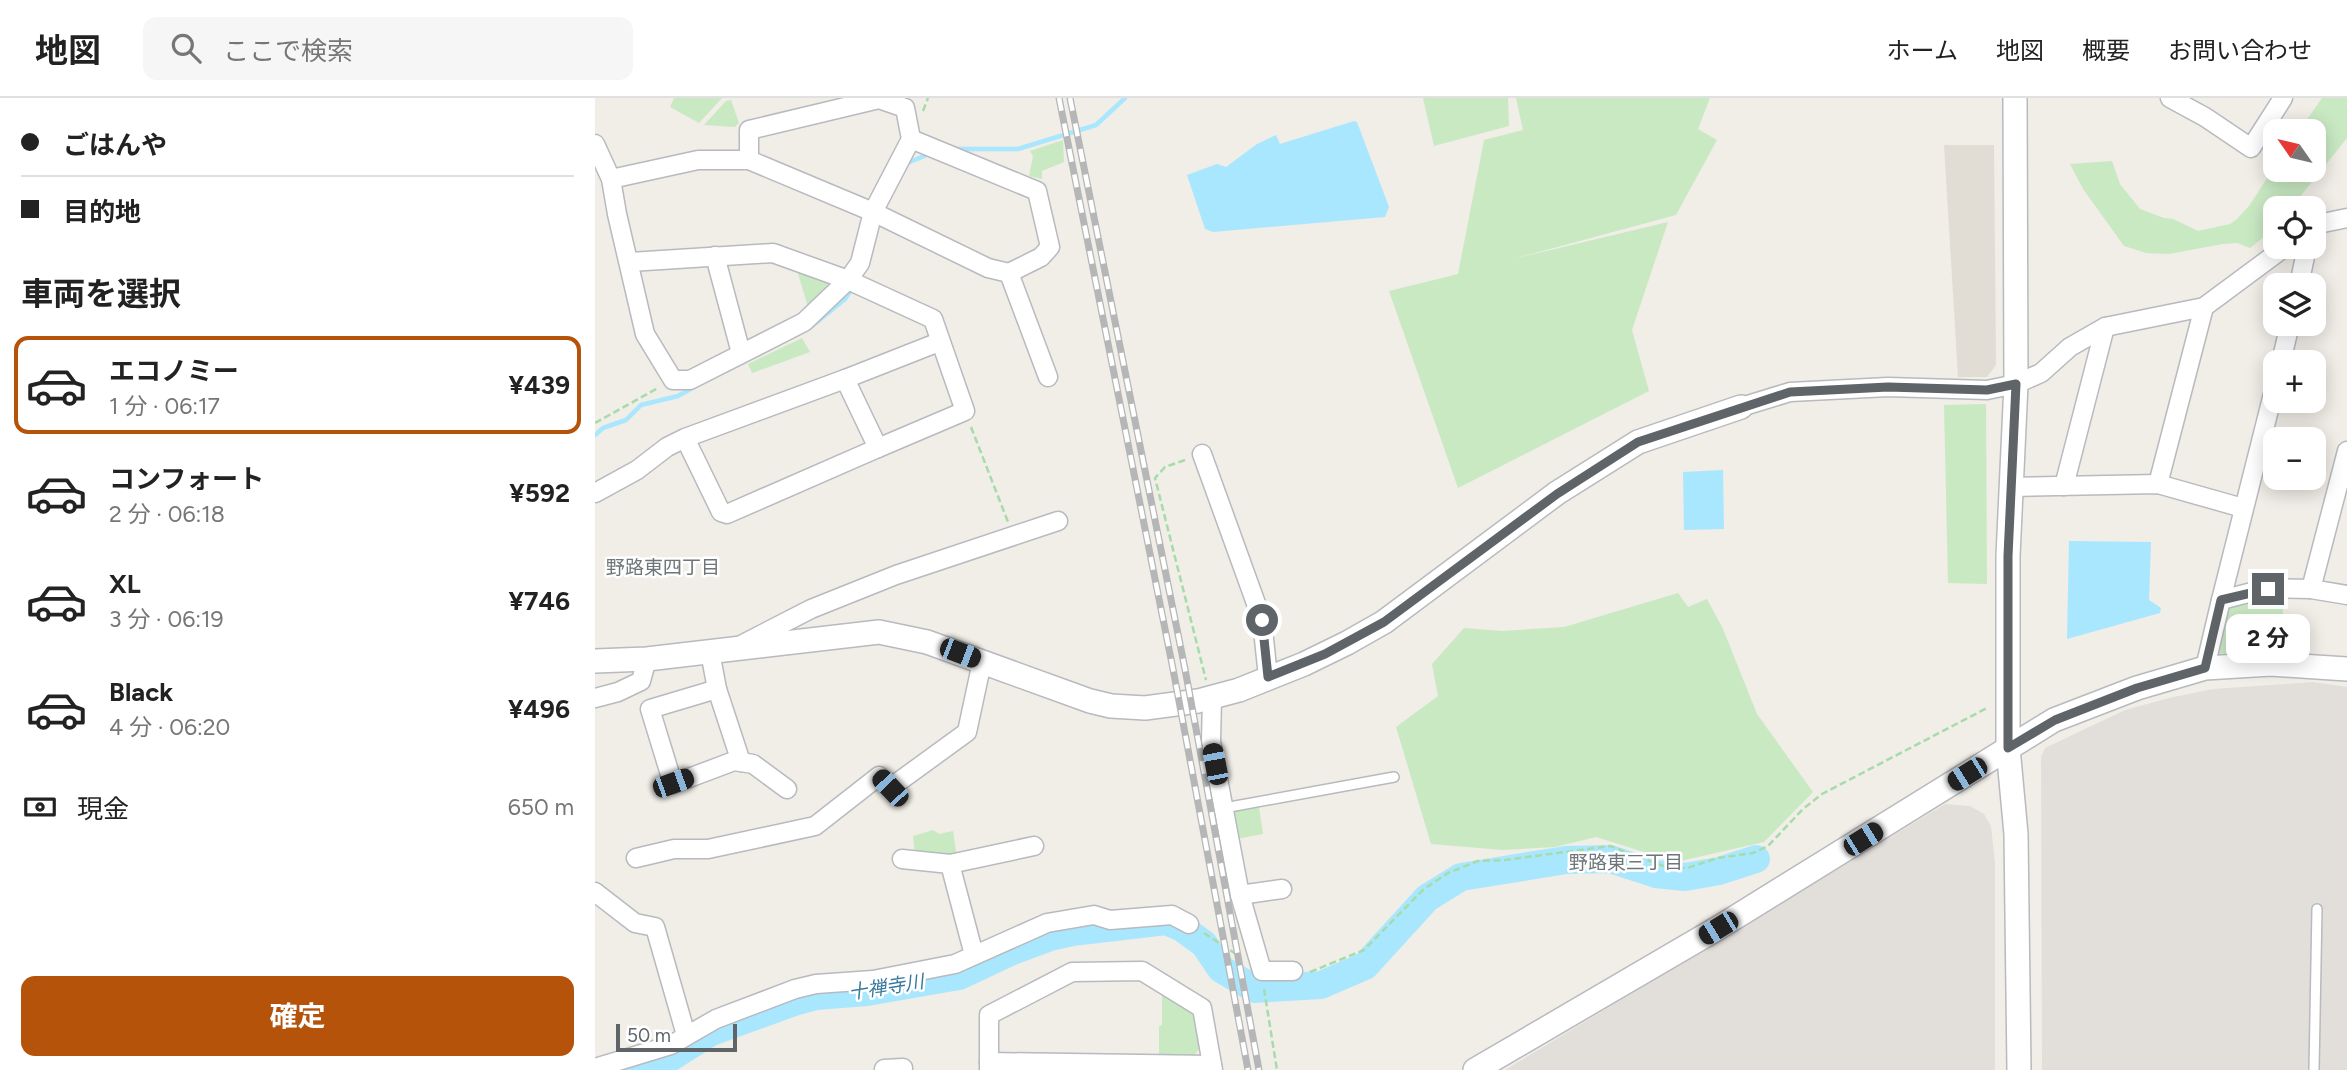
<!DOCTYPE html>
<html lang="ja">
<head>
<meta charset="utf-8">
<style>
	:root { --surface:#fff; --page:#f6f6f6; --text:#222; --muted:#767676; --line:#e0e0e0; --accent:#b45309 }
	body { margin:0; font-family:Figtree,"Noto Sans JP",sans-serif; background:var(--page); color:var(--text); height:100vh; display:flex; flex-direction:column; font-size:26px; white-space:nowrap }
	* { box-sizing:border-box; margin:0 }
	p { font-size:23px; color:var(--muted) }
	.icon { flex:none; width:38px; height:38px; fill:none; stroke:currentColor; stroke-width:2; stroke-linecap:round; stroke-linejoin:round }
	.map { position:relative; flex:1; overflow:hidden }
	.side { display:flex; flex-direction:column; background:var(--surface); width:595px }
	.side>* { flex:none }
	.banner { display:grid; align-content:center; height:154px; padding:0 21px; background:var(--surface) }
	.needle { width:46px; rotate:304deg }
	.tools { position:absolute; left:1668px; top:21px; display:grid; gap:14px }
	.tools a { display:grid; place-items:center; width:63px; height:63px; border-radius:14px; background:var(--surface); box-shadow:0 4px 18px #0003; font-size:35px }
	.scale { position:absolute; left:21px; bottom:18px; width:121px; box-sizing:border-box; padding-left:7px; border:4px solid #5e6468; border-top:0; font-size:19px; line-height:24px; white-space:nowrap; color:#5e6468; -webkit-text-stroke:5px #fff; paint-order:stroke }
	.end { position:absolute; width:32px; height:32px; margin:-16px; border:9px solid #5e6468; background:#fff; box-shadow:0 0 0 4px #fff }
	.from { border-radius:50% }
	.bubble { position:absolute; height:49px; border-radius:14px; background:var(--surface); box-shadow:0 4px 18px #0003; font-size:23px; font-weight:700; line-height:49px; text-align:center }
	.car { position:absolute; width:21px; height:42px; margin:-21px -10px; border-radius:9px; box-shadow:0 0 5px 2px #0007; background:linear-gradient(#222 24%,#8ab4d8 0 40%,#222 0 76%,#8ab4d8 0 86%,#222 0) }
	.banner b { display:flex; align-items:center; gap:24px; height:66px; font-size:26px }
	.banner b+b { border-top:2px solid var(--line) }
	.banner i { width:18px; height:18px; background:var(--text) }
	ul { padding:0; list-style:none }
	li { display:flex; align-items:center; gap:21px; height:98px; margin:0 14px 10px; padding:0 7px; border:4px solid transparent; border-radius:14px }
	li div { flex:1 }
	li b { display:block; font-size:26px }
	li em { font-style:normal; font-weight:700 }
	li.active { border-color:var(--accent) }
	li>.icon { width:63px; height:63px; stroke-width:1.5 }
	h2 { padding:0 21px; font-size:32px; line-height:84px }
	.pay { display:flex; align-items:center; gap:18px; height:77px; padding:0 21px; font-size:26px }
	.pay p { margin-inline-start:auto }
	.button { display:flex; gap:14px; margin-top:auto; padding:14px 21px }
	.button a { flex:1; height:80px; border-radius:14px; background:var(--accent); color:#fff; font-size:28px; font-weight:700; line-height:80px; text-align:center }
	header { display:flex; align-items:center; gap:42px; box-sizing:border-box; height:98px; padding:0 35px; background:var(--surface); border-bottom:2px solid var(--line) }
	header strong { font-size:33px }
	nav { display:flex; gap:38px; margin-inline-start:auto; font-size:24px }
	.search { width:490px; height:63px; background:var(--page); display:flex; align-items:center; gap:18px; box-sizing:border-box; padding:0 24px; border-radius:14px; color:var(--muted); font-size:26px }
	main { display:flex; flex:1; min-height:0 }
	.map>svg:first-child { display:block }
</style>
</head>
<body>
<header>
<strong>地図</strong>
<div class="search"><svg class="icon" aria-label="search" viewBox="0 0 24 24"><circle cx="10" cy="10" r="6"/><path d="M15 15l6 6"/></svg>ここで検索</div>
<nav><a>ホーム</a><a>地図</a><a>概要</a><a>お問い合わせ</a></nav>
</header>
<main>
<section class="side">
<div class="banner">
<b><i class="from"></i>ごはんや</b>
<b><i></i>目的地</b>
</div>
<h2>車両を選択</h2>
<ul>
<li class="active"><svg class="icon" aria-label="car" viewBox="0 0 24 24"><path d="M5 17H2v-5l4-1 3-4h7l3 4 3 1v5h-3M9 17h6M6 11h13"/><circle cx="7" cy="17" r="2"/><circle cx="17" cy="17" r="2"/></svg><div><b>エコノミー</b><p>1 分 · 06:17</p></div><em>¥439</em></li>
<li><svg class="icon" aria-label="car" viewBox="0 0 24 24"><path d="M5 17H2v-5l4-1 3-4h7l3 4 3 1v5h-3M9 17h6M6 11h13"/><circle cx="7" cy="17" r="2"/><circle cx="17" cy="17" r="2"/></svg><div><b>コンフォート</b><p>2 分 · 06:18</p></div><em>¥592</em></li>
<li><svg class="icon" aria-label="car" viewBox="0 0 24 24"><path d="M5 17H2v-5l4-1 3-4h7l3 4 3 1v5h-3M9 17h6M6 11h13"/><circle cx="7" cy="17" r="2"/><circle cx="17" cy="17" r="2"/></svg><div><b>XL</b><p>3 分 · 06:19</p></div><em>¥746</em></li>
<li><svg class="icon" aria-label="car" viewBox="0 0 24 24"><path d="M5 17H2v-5l4-1 3-4h7l3 4 3 1v5h-3M9 17h6M6 11h13"/><circle cx="7" cy="17" r="2"/><circle cx="17" cy="17" r="2"/></svg><div><b>Black</b><p>4 分 · 06:20</p></div><em>¥496</em></li>
</ul>
<div class="pay"><svg class="icon" aria-label="cash" viewBox="0 0 24 24"><path d="M3 7h18v10H3z"/><circle cx="12" cy="12" r="2"/></svg>現金<p>650 m</p></div>
<div class="button"><a>確定</a></div>
</section>
<div class="map">
<svg width="1752" height="972" viewBox="0 0 1752 972">
	<rect width="100%" height="100%" fill="#f1ede7"/>
	<g fill="#e2dfdb">
		<polygon points="1718,584 1752,589 1752,972 1447,972 1446,659 1450,650 1530,612 1574,600 1618,591"/>
		<polygon points="1350,706 1375,708 1389,716 1396,728 1400,765 1400,972 910,972"/>
	</g>
	<polygon fill="#e1ddd5" points="1349,47 1399,47 1401,267 1392,279 1363,279"/>
	<g fill="#c9e9c3">
		<polygon points="79,0 127,0 104,25 75,9"/>
		<polygon points="828,0 913,0 914,28 839,48"/>
		<polygon points="921,0 1115,0 1103,31 1122,42 1081,117 918,161 1073,124 1037,232 1054,293 863,390 794,193 863,176 889,42 928,32"/>
		<polygon points="1727,0 1752,0 1752,40 1700,105 1700,110 1680,110 1680,130 1655,150 1642,145 1628,146 1574,156 1551,155 1529,148 1488,91 1475,66 1517,63 1525,86 1545,111 1569,120 1578,121 1603,133 1635,126 1642,121 1654,108 1680,68 1680,72 1718,72 1718,33 1704,33"/>
		<polygon points="136,2 144,25 140,29 109,27 131,3"/>
		<polygon points="468,42 469,64 447,73 447,81 434,78 438,58 435,53"/>
		<polygon points="201,169 231,181 234,192 214,212"/>
		<polygon points="207,240 215,254 157,275 153,266"/>
		<polygon points="1391,306 1392,486 1353,485 1349,307"/>
		<polygon points="1083,495 1093,509 1112,501 1128,531 1162,616 1218,694 1169,744 1081,764 1001,739 960,749 908,752 836,746 801,629 843,598 837,566 869,530 907,533 969,529"/>
		<polygon points="1688,496 1688,545 1679,545 1672,551 1622,556 1632,506"/>
		<polygon points="664,709 668,736 641,741 633,715"/>
		<polygon points="338,732 344,736 358,733 362,760 320,756 318,738"/>
		<polygon points="567,897 600,915 606,949 599,957 564,956 564,928 567,927"/>
	</g>
	<g fill="#a9e7ff">
		<polygon points="759,23 762,24 794,109 790,119 618,134 610,131 592,77 622,66 631,69 662,46 681,37 685,46"/>
		<polygon points="1128,372 1129,431 1089,432 1088,374"/>
		<polygon points="1474,443 1556,444 1554,502 1566,510 1565,515 1472,541"/>
	</g>
	<g fill="none" stroke-linecap="round" stroke-linejoin="round">
		<g stroke="#a9e7ff" stroke-width="4.5">
			<polyline points="356,51 423,51 501,27 530,0"/>
			<polyline points="310,66 334,56"/>
			<polyline points="217,228 250,201 259,188"/>
			<polyline points="0,337 8,330 31,322 46,307 83,298 101,288"/>
		</g>
		<polyline stroke="#a9e7ff" stroke-width="28" points="36,972 75,960 116,934 199,904 221,898 272,894 364,878 417,853 455,839 477,834 571,823 587,830 609,846 626,871 660,891 726,887 770,868 832,800 866,779 971,762 1015,761 1061,776 1090,779 1124,773 1161,761"/>
		<g stroke="#b7babe" stroke-width="12">
			<g id="service">
				<polyline points="629,710 799,679"/>
				<polyline points="1719,972 1722,811"/>
			</g>
		</g>
		<g stroke="#b7babe" stroke-width="21">
			<g id="minor">
				<polyline points="1575,0 1610,19 1656,50 1688,0"/>
				<polyline points="0,46 16,81 22,116 50,236 78,282 95,282 209,224 253,182 265,165 278,114 316,41 310,10 284,1 154,32 154,62"/>
				<polyline points="16,81 103,62 154,62 278,114 393,170 414,175 446,159 455,149 442,93 316,41"/>
				<polyline points="1718,127 1752,120"/>
				<polyline points="120,158 146,255"/>
				<polyline points="35,164 178,155 253,182 338,221 370,313 283,350"/>
				<polyline points="414,175 453,279"/>
				<polyline points="1704,187 1712,149"/>
				<polyline points="1686,264 1695,226"/>
				<polyline points="250,281 344,244"/>
				<polyline points="1146,309 1195,294 1293,289 1392,292 1421,286 1446,275 1475,249 1510,229 1609,209 1690,149"/>
				<polyline points="607,356 667,522 673,579"/>
				<polyline points="1563,386 1609,209"/>
				<polyline points="1469,388 1510,229"/>
				<polyline points="1416,389 1563,386 1648,410"/>
				<polyline points="0,395 42,372 72,349 90,340 250,281 283,350 132,416 126,414 90,340"/>
				<polyline points="1716,491 1752,353"/>
				<polyline points="1626,502 1673,490 1716,491 1752,497"/>
				<polyline points="148,546 216,511 301,477 463,423"/>
				<polyline points="115,554 122,591 146,664"/>
				<polyline points="1610,570 1626,502 1680,288"/>
				<polyline points="122,591 55,611 78,686 139,663 158,666 192,691"/>
				<polyline points="0,600 23,594 46,583 52,561"/>
				<polyline points="617,600 616,644 645,797 667,873 698,873"/>
				<polyline points="41,760 79,751 113,751 220,728 284,678 295,690 372,634 387,564"/>
				<polyline points="307,761 355,766 439,748"/>
				<polyline points="355,766 379,857"/>
				<polyline points="0,794 40,825 60,829 91,937"/>
				<polyline points="645,797 687,791"/>
				<polyline points="394,964 617,967"/>
				<polyline points="0,970 76,947 121,921 200,891 221,886 278,882 360,866 452,825 499,817 515,822 577,817 594,826"/>
				<polyline points="289,971 308,970 307,972"/>
				<polyline points="394,972 394,917 477,874 547,873 607,910 618,972"/>
			</g>
		</g>
		<g stroke="#b7babe" stroke-width="26">
			<g id="tertiary">
				<polyline points="1420,0 1421,286 1413,458 1413,650 1421,736 1424,972"/>
				<polyline points="0,563 52,561 284,534 332,544 495,603 516,608 550,610 603,603 644,592 709,566 752,545 789,524 962,395 1043,344 1146,309"/>
				<polyline points="880,972 1123,830 1459,622 1542,590 1610,570 1676,566 1752,571"/>
			</g>
		</g>
		<g stroke="#a5dcaa" stroke-width="2.5" stroke-dasharray="7 3.5" stroke-linecap="butt">
			<polyline points="328,13 333,0"/>
			<polyline points="0,325 63,290"/>
			<polyline points="376,329 413,424"/>
			<polyline points="590,362 570,369 560,380 611,582"/>
			<polyline points="609,835 644,858"/>
			<polyline points="715,874 769,852 829,791 853,775 883,763 910,762 1015,748 1071,769 1092,770 1123,760 1158,755 1173,748 1208,711 1227,696 1392,610 1392,608"/>
			<polyline points="669,891 682,972"/>
		</g>
		<use href="#service" stroke="#fff" stroke-width="9"/>
		<use href="#minor" stroke="#fff" stroke-width="18"/>
		<use href="#tertiary" stroke="#fff" stroke-width="23"/>
		<g stroke="#b5b6b7" stroke-width="7">
			<g id="rail">
				<polyline points="464,0 578,571 653,972"/>
				<polyline points="475,0 590,571 664,972"/>
			</g>
		</g>
		<use href="#rail" stroke="#fff" stroke-width="4.5" stroke-dasharray="13" stroke-linecap="butt"/>
	</g>
	<g fill="none" stroke-linecap="round" stroke-linejoin="round">
		<polyline stroke="#5e6468" stroke-width="9" points="667,522 673,579 730,556 789,524 962,396 1043,344 1195,294 1293,289 1392,292 1421,286 1413,458 1413,650 1460,622 1542,590 1610,570 1626,502 1673,491"/>
	</g>
	<g text-anchor="middle" dominant-baseline="central" stroke-width="5" stroke-linejoin="round" paint-order="stroke">
		<g font-size="19" fill="#6f767a" stroke="#fff">
			<text x="68" y="469">野路東四丁目</text>
			<text x="1031" y="764">野路東三丁目</text>
		</g>
		<g font-size="19" font-style="italic" fill="#37789c" stroke="#fff">
			<text transform="translate(291 889) rotate(-9)">十禅寺川</text>
		</g>
	</g>
</svg>
<div class="tools">
<a><svg class="needle" viewBox="-14 -14 28 28"><path d="M0-13l5 13h-10z" fill="#e53935"/><path d="M0 13l5-13h-10z" fill="#767676"/></svg></a>
<a><svg class="icon" aria-label="locate" viewBox="0 0 24 24"><circle cx="12" cy="12" r="6"/><path d="M12 2v4M12 18v4M2 12h4M18 12h4"/></svg></a>
<a><svg class="icon" aria-label="layers" viewBox="0 0 24 24"><path d="M12 4l9 5-9 5-9-5zM3 14l9 5 9-5"/></svg></a>
<a>+</a>
<a>−</a>
</div>
<div class="scale">50 m</div>
<i class="end from" style="left:667px;top:522px"></i>
<i class="end" style="left:1673px;top:491px"></i>
<div class="bubble" style="left:1631px;top:516px;width:84px">2 分</div>
<i class="car" style="left:365px;top:555px;rotate:111deg"></i>
<i class="car" style="left:620px;top:666px;rotate:349deg"></i>
<i class="car" style="left:1372px;top:676px;rotate:238deg"></i>
<i class="car" style="left:78px;top:685px;rotate:70deg"></i>
<i class="car" style="left:295px;top:690px;rotate:317deg"></i>
<i class="car" style="left:1268px;top:741px;rotate:58deg"></i>
<i class="car" style="left:1123px;top:830px;rotate:239deg"></i>
</div>
</main>
</body>
</html>
